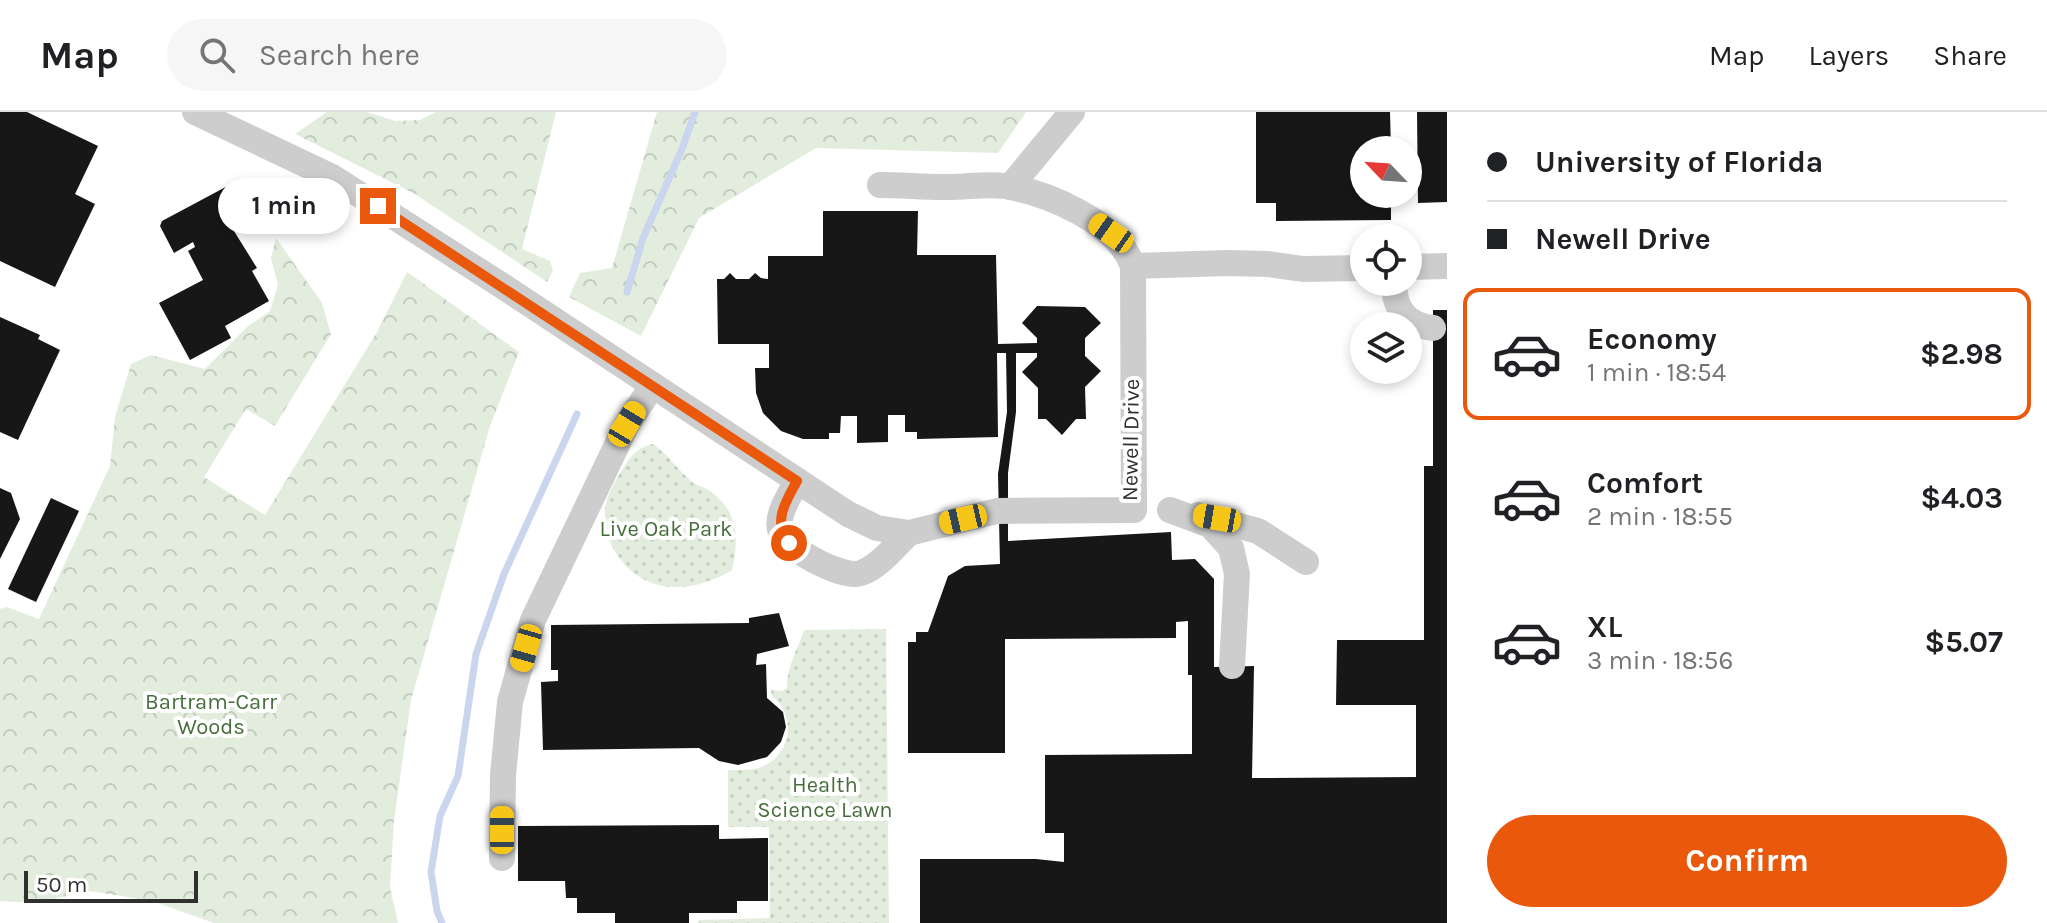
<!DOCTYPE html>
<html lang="en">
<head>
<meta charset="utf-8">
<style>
	:root { --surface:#fff; --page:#f6f6f6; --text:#202124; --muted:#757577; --line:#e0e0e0; --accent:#ea580c }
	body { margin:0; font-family:Karla,sans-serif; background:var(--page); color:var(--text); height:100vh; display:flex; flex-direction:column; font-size:30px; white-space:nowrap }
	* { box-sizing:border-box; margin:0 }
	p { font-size:26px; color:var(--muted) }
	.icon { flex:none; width:44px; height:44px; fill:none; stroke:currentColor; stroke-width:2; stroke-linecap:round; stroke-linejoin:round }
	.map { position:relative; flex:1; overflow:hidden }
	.sheet { display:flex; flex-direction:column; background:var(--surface); width:600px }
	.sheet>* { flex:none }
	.guide { display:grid; align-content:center; height:176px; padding:0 40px; background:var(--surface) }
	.needle { width:52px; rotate:295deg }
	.fabs { position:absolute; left:1350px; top:24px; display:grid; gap:16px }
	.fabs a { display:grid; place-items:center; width:72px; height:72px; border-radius:50%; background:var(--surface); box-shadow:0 4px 12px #0003; font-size:40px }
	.scale { position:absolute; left:24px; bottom:20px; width:174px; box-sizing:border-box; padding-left:8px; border:4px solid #303030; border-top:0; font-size:22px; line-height:28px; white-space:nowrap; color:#303030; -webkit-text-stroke:6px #fff; paint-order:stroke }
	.end { position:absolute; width:36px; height:36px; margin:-18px; border:10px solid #ea580c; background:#fff; box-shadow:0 0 0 4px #fff }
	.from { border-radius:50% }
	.bubble { position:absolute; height:56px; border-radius:28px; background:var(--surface); box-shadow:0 4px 12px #0003; font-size:26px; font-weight:700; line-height:56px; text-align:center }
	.car { position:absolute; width:24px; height:48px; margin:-24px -12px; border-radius:10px; box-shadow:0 0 6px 2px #0007; background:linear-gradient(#f5c518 24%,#345 0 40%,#f5c518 0 76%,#345 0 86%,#f5c518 0) }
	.guide b { display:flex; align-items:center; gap:28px; height:76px; font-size:30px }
	.guide b+b { border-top:2px solid var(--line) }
	.guide i { width:20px; height:20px; background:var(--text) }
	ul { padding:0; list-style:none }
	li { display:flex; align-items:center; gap:24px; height:132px; margin:0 16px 12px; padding:0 24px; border:4px solid transparent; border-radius:16px }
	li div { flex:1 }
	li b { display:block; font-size:30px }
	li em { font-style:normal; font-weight:700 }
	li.current { border-color:var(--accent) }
	li>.icon { width:72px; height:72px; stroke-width:1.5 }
	.cta { display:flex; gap:16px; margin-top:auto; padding:16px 40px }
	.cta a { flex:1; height:92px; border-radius:48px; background:var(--accent); color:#fff; font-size:32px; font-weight:700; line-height:92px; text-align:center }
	header { display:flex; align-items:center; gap:48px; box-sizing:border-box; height:112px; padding:0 40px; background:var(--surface); border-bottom:2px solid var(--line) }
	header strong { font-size:38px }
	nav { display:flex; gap:44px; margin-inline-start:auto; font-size:28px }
	.search { width:560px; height:72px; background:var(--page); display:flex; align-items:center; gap:20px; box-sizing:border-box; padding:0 28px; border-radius:44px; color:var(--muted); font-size:30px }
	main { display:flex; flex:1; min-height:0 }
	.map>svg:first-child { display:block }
</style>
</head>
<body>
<header>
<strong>Map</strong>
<div class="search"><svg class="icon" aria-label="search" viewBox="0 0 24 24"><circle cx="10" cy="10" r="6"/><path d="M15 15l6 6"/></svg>Search here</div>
<nav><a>Map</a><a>Layers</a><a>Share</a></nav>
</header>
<main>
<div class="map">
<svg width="1447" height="811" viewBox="0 0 1447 811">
	<defs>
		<pattern id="forest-crowns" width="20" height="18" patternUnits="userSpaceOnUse" patternTransform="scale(2)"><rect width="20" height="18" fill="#e2edde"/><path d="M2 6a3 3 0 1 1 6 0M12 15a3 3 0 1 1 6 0" fill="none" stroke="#c2ccbf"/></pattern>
		<pattern id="park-dots" width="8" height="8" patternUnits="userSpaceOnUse" patternTransform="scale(2)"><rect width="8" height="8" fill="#e2edde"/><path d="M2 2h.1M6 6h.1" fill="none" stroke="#c2ccbf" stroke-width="1.8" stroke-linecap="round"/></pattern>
	</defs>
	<rect width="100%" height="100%" fill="#fff"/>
	<g fill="url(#forest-crowns)">
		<polygon points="327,0 367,0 395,9 420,8 436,0 556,0 522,137 550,149 553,158 547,170 415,82 295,22"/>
		<polygon points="657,0 1026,0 998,41 816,36 699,106 641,224 569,185 580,161 612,156"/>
		<polygon points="276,126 322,191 331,222 275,314 246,297 204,365 265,403 377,220 407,160 519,240 490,314 411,588 394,709 390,775 398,811 214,811 152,789 90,779 35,791 0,789 0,497 7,495 39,507 110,354 115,305 131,252 151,243 205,257 247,215 270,199 278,173 271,146"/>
	</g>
	<g fill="url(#park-dots)">
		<path d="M 653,332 C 669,343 675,355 689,367 C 695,374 703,374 710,379 C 739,400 739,427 732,458 C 715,468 694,476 674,475 C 634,475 602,437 605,397 C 606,385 615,369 622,358 C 631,344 636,336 653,332 Z"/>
		<path d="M 886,517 L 889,811 L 698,811 L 698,808 L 770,806 L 769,715 L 728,715 L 728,658 C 740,658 754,659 766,653 C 793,638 795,602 772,584 L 771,578 L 781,579 L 787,576 C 786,556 798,537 804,518 Z"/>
	</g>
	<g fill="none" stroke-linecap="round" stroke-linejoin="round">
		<g stroke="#c9d6ee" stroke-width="7">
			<polyline points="627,180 643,126 682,37 695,0"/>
			<polyline points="442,811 437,799 431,760 440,704 458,664 476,542 504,462 577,302"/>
		</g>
	</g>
	<g fill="#171717">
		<polygon points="0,0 27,0 98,34 75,82 95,92 55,175 0,149"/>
		<polygon points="1256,0 1390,0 1391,38 1364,38 1364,82 1391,82 1391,108 1276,109 1276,91 1256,91"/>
		<polygon points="1417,0 1447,0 1447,90 1418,91"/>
		<polygon points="235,70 239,71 253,98 229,111 257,156 252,159 269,189 225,214 231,226 190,248 159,191 203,168 188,139 195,135 193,130 174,141 160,114 162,109"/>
		<polygon points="823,99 918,99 917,143 996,143 998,232 1037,231 1037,226 1022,211 1037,194 1085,195 1101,211 1085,226 1085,244 1101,259 1085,275 1086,307 1076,307 1062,323 1046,307 1038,307 1038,276 1022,260 1037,245 1037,241 1016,241 1016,300 1008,361 1008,429 1171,420 1172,448 1195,447 1214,467 1214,555 1254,554 1252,666 1416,665 1416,593 1336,593 1337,528 1424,528 1424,354 1433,354 1433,198 1447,198 1447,811 920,811 920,747 1036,747 1064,750 1064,721 1045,721 1045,643 1192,642 1192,563 1188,563 1188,509 1176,510 1176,526 1005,527 1005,641 908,641 908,530 916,530 916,520 928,520 948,464 965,454 1000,452 998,362 1007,300 1006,241 997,241 998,325 917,327 917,320 905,320 905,303 888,303 888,330 857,331 857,304 841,304 840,321 829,321 829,327 803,327 781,319 763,301 756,281 755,256 769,256 769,232 718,232 717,167 724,167 730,161 736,167 749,167 755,161 761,166 768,167 768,144 823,144"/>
		<polygon points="0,205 40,223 38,227 60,238 18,328 0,320"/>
		<polygon points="0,376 11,381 20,407 0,447"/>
		<polygon points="51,386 79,399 36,490 8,477"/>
		<polygon points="779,501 789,534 757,542 756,553 766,552 767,586 783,600 786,615 781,630 767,645 738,653 719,649 699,636 543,638 541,570 558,569 558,558 551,558 551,513 749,511 749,506"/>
		<polygon points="719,713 719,727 768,726 768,789 737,789 737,801 689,801 689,811 615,811 615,801 577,801 577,786 566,786 565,769 518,769 518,714"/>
	</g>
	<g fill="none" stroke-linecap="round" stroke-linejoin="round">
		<g stroke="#cdcdcd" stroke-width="26">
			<path d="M 195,0 L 332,65 L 501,173 L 848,402 L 877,416 L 909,421 L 997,399 L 1134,398 L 1133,154 C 1117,110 1048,81 1005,74 C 984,71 963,76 942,75 C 922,75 901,73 880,73"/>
			<polyline points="1010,75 1072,0"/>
			<polyline points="1133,154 1228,151 1268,152 1303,157 1364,156"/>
			<polyline points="1408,155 1447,154"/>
			<path d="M 1394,170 C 1394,197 1406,213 1433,216"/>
			<path d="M 797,369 C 790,383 774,405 781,421 C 788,438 843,467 861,461 C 879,455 895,434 909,421"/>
			<polyline points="1170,398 1210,413 1231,436 1237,462 1232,554"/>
			<polyline points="1198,403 1258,419 1306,450"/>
			<polyline points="502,746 503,663 510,590 533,508 627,312 653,273"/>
		</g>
	</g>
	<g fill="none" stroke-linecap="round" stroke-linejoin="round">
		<path stroke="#ea580c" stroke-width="10" d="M 378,94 L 797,369 C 786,389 772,410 789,431"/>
	</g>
	<g text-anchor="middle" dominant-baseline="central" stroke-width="8" stroke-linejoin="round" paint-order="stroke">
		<g font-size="22" fill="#303030" stroke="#fff">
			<text transform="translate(1131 328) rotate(-89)">Newell Drive</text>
		</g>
		<g font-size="22" fill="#466e3b" stroke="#fff">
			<text x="666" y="417">Live Oak Park</text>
			<text x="211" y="590">Bartram-Carr<tspan x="211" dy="25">Woods</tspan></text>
			<text x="825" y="673">Health<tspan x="825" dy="25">Science Lawn</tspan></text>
		</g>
	</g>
</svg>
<div class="fabs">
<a><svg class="needle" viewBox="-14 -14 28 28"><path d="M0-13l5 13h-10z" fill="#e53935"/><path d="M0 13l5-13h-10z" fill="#757577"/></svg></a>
<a><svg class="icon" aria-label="locate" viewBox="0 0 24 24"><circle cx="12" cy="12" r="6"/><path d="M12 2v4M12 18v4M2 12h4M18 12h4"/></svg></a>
<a><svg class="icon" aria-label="layers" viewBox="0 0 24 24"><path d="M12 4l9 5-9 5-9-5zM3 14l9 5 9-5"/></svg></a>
</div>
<div class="scale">50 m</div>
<i class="end from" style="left:789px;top:431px"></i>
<i class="end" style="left:378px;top:94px"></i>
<div class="bubble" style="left:218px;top:66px;width:132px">1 min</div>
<i class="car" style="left:1111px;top:121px;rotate:305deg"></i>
<i class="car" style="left:627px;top:312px;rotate:31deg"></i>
<i class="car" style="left:1217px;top:406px;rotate:280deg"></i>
<i class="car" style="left:963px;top:407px;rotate:257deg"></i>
<i class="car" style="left:526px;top:536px;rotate:196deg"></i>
<i class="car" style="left:502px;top:718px;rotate:0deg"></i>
</div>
<section class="sheet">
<div class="guide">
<b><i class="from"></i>University of Florida</b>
<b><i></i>Newell Drive</b>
</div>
<ul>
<li class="current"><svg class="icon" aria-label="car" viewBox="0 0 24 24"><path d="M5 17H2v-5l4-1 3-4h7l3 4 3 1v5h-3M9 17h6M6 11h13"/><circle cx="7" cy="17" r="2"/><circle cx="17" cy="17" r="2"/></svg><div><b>Economy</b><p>1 min · 18:54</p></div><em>$2.98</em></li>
<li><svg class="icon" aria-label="car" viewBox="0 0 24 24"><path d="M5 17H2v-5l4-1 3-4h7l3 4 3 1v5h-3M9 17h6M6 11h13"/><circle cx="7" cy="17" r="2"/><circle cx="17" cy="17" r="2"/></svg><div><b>Comfort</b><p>2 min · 18:55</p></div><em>$4.03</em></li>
<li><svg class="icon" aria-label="car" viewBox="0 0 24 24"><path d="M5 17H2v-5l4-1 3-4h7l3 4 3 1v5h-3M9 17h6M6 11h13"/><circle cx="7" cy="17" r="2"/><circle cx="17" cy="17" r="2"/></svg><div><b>XL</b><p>3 min · 18:56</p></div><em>$5.07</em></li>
</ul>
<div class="cta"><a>Confirm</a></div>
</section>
</main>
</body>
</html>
